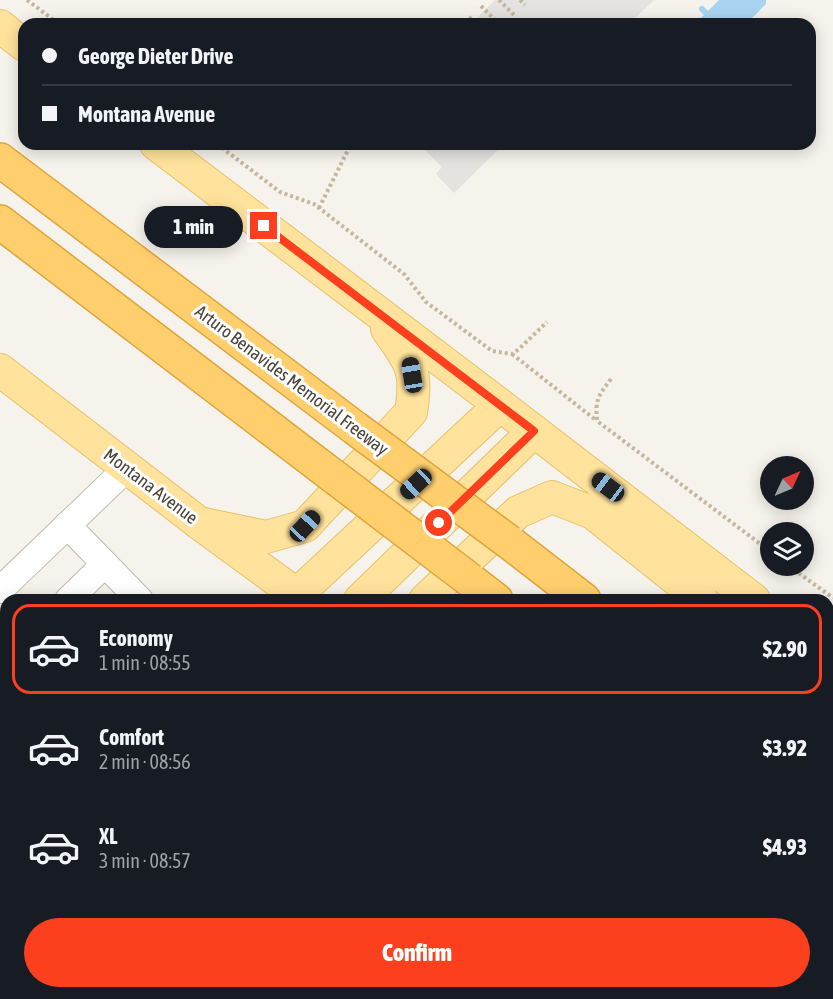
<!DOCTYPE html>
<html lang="en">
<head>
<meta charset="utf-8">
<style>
	:root { --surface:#171b24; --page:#20242c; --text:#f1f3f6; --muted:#9ea1a6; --line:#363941; --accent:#fc3f1d }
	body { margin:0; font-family:"Asap Condensed",sans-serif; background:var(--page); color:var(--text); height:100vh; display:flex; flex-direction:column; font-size:22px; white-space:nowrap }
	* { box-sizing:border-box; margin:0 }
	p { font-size:20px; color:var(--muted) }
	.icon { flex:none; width:33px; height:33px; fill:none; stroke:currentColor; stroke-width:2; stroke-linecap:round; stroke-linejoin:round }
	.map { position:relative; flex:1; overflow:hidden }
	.side { position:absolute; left:0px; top:594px; width:834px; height:405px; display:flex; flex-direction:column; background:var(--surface); border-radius:18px 18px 0 0; box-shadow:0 3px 15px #0003 }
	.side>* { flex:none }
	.guide { position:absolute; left:18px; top:18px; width:798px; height:132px; border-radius:18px; box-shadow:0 3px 15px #0003; display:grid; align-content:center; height:132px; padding:0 24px; background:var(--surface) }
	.needle { width:39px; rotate:46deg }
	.tools { position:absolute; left:760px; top:456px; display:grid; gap:12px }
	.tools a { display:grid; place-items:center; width:54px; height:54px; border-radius:50%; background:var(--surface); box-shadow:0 3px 15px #0003; font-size:30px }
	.end { position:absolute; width:27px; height:27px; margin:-14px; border:8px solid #fc3f1d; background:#fff; box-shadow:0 0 0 3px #fff }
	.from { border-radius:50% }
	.bubble { position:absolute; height:42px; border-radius:21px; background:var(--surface); box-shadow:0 3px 15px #0003; font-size:20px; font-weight:800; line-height:42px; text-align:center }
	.car { position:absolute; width:18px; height:36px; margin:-18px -9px; border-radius:8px; box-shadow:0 0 4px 2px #0007; background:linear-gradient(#222 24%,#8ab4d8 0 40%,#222 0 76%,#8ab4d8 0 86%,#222 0) }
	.guide b { display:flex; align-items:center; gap:21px; height:57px; font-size:22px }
	.guide b+b { border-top:2px solid var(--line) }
	.guide i { width:15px; height:15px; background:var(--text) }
	ul { padding:10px 0 0; list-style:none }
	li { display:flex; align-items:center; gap:18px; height:90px; margin:0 12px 9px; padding:0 12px; border:3px solid transparent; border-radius:18px }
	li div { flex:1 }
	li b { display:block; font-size:22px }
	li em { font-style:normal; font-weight:800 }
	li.active { border-color:var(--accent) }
	li>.icon { width:54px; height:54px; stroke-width:1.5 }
	.cta { display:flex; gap:12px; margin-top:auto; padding:12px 24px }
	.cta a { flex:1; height:69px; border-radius:36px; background:var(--accent); color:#fff; font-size:24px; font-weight:800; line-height:69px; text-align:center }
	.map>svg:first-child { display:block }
</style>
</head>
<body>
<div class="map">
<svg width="833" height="999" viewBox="0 0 833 999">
	<rect width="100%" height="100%" fill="#f6f3ec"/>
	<polygon fill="#eae5da" points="10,993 171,993 176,999 4,999"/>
	<g fill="#e5e3e0">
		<polygon points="495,0 654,0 629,24 471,24"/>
		<polygon points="419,144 504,144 454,193 436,174 442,167"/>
	</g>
	<polygon fill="#a9d4f2" points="719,0 766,0 766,4 746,24 695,24"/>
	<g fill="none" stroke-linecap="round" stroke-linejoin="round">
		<polyline stroke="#a9d4f2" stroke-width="6" points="702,9 706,13"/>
	</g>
	<g fill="#d8cfc1" stroke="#d3c7b4" stroke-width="1.5">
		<polygon points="199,993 277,993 283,999 205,999"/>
		<polygon points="539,993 572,993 567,999 546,999"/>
		<polygon points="585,993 619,993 627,999 581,999"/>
	</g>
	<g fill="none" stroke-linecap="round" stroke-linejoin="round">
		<g stroke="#c2bbae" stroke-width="28">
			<g id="minor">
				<polyline points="67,525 105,564 68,600"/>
				<polyline points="105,564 140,600"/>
				<polyline points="0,590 127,468"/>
				<polyline points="0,668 6,662"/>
				<polyline points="0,696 6,702"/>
				<polyline points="0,807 6,813"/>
				<polyline points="128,993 134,999"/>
				<polyline points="184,993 190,999"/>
				<polyline points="326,993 331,999"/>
				<polyline points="489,993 497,999"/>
				<polyline points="694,993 702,993"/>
				<polyline points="724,993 732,999"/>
				<polyline points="33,999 39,993"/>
			</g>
		</g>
		<g stroke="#e6c16a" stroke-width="34">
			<g id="major">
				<polyline points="0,26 24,45"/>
				<polyline points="156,144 500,405 754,600"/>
				<polyline points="0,370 199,523 304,600"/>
				<path d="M 199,523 L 266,537 L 305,526 L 411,412 C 418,370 411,363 387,329"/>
				<polyline points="291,600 500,405"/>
				<polyline points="360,600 534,431"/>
				<polyline points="425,600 518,512 552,497 593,513 702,600"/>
				<polyline points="828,657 833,661"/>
				<polyline points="828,683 833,686"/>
				<polyline points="0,889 6,884"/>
				<polyline points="0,953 6,947"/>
				<polyline points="818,993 826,999"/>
			</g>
		</g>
		<g stroke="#e0a43c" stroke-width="36">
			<g id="highway">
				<polyline points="0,160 355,428"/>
				<polyline points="0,222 320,466"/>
				<polyline points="509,542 584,600"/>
				<polyline points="470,580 496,600"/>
				<polyline points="828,787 833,791"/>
				<polyline points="828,895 833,900"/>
			</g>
		</g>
		<g stroke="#c4b79f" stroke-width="4" stroke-dasharray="3 3" stroke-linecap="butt">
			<polyline points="27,0 59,24"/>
			<polyline points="499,0 514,15"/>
			<polyline points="520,0 525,5"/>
			<polyline points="481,6 499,24"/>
			<polyline points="469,17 476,24"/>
			<polyline points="217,144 280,192 314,204 404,274 426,302 492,351 512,354 519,349 547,322"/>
			<polyline points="319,208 351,144"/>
			<polyline points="512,354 597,421"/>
			<path d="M 611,379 C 598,396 595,400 597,421 L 771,552"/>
			<polyline points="789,566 833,598"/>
		</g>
		<use href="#minor" stroke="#fff" stroke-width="26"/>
		<use href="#major" stroke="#ffe39c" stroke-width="32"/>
		<use href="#highway" stroke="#ffcf6e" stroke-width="33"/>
		<g stroke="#e0a43c" stroke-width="36" stroke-linecap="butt">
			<g id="highway-bridge">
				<polyline points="355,428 509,542"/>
				<polyline points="320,466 470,580"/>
			</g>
		</g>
		<use href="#highway-bridge" stroke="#ffcf6e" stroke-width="33"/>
	</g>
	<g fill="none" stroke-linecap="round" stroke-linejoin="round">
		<polyline stroke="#fc3f1d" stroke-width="8" points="264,226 534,431 439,523"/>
	</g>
	<g text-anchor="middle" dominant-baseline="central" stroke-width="6" stroke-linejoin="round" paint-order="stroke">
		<g font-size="18" fill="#4b4439" stroke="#fff">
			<text transform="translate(292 380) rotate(37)">Arturo Benavides Memorial Freeway</text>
			<text transform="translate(151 486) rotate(37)">Montana Avenue</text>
		</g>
	</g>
</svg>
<div class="tools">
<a><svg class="needle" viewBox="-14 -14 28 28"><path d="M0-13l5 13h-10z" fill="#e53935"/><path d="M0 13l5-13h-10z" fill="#9ea1a6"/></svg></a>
<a><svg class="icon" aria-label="layers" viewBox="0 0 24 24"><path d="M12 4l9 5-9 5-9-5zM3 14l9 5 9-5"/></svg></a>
</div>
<i class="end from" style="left:439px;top:523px"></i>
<i class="end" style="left:264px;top:226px"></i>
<div class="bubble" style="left:144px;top:206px;width:99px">1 min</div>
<i class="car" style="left:412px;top:375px;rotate:351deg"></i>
<i class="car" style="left:416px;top:484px;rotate:227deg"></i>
<i class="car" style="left:608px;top:487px;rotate:307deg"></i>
<i class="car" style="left:305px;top:526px;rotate:43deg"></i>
<div class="guide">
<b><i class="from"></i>George Dieter Drive</b>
<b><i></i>Montana Avenue</b>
</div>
<section class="side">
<ul>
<li class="active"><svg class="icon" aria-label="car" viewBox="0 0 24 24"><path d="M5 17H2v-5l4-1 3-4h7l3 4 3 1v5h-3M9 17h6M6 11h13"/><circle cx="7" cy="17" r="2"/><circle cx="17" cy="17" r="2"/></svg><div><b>Economy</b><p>1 min · 08:55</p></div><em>$2.90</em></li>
<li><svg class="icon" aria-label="car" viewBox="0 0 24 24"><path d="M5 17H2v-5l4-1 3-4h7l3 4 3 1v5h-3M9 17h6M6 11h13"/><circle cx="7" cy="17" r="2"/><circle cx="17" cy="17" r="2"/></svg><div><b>Comfort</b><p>2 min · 08:56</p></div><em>$3.92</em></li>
<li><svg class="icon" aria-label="car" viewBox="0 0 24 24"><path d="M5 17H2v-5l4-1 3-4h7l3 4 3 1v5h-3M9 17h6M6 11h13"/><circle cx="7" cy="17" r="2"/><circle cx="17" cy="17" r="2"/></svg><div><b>XL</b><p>3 min · 08:57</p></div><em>$4.93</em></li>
</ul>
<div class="cta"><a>Confirm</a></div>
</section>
</div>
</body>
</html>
